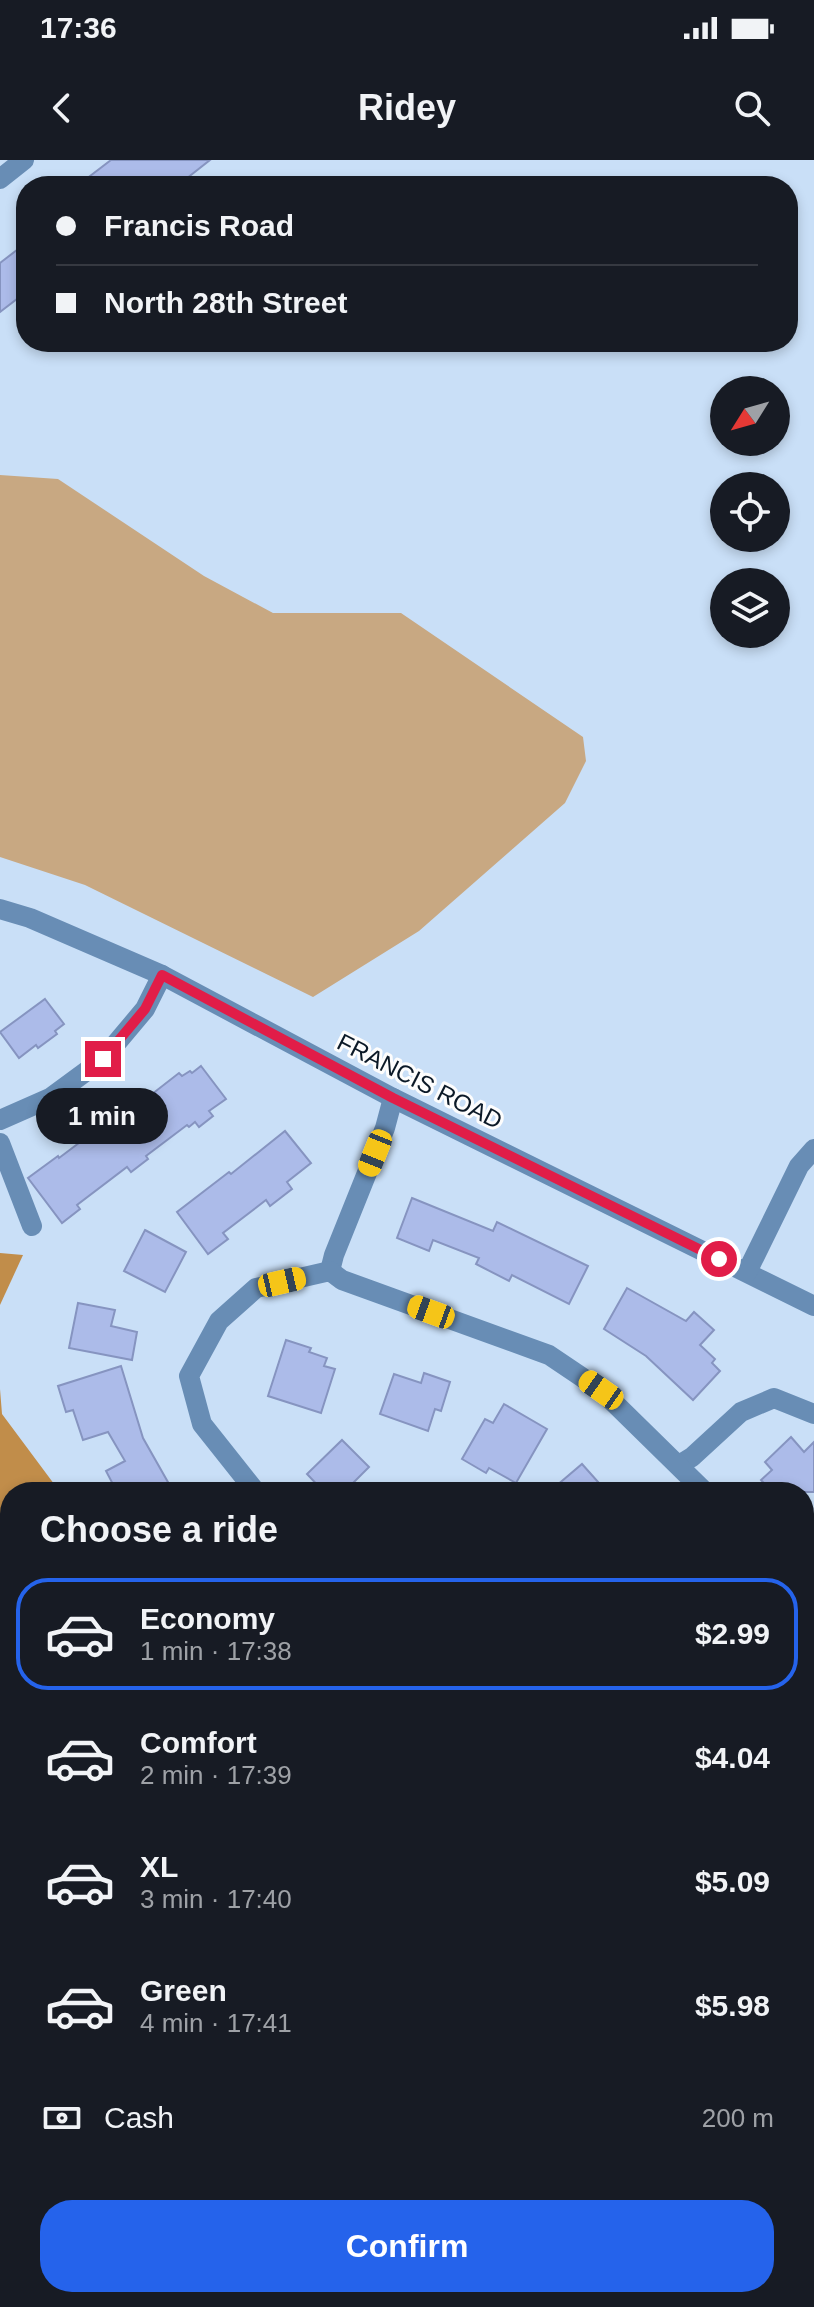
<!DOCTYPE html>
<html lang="en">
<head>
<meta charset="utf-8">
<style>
	:root { --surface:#171b24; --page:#20242c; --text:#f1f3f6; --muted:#9ea1a6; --line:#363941; --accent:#2563eb }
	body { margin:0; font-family:Arial,sans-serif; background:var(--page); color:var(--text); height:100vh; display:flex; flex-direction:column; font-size:30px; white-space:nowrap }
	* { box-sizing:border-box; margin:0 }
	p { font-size:26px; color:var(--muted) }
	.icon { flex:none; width:44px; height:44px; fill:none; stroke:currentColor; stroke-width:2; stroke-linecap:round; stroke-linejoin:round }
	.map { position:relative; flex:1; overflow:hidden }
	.sheet { position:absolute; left:0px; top:1322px; width:814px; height:826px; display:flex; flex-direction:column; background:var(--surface); border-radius:32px 32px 0 0; box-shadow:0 4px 12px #0003 }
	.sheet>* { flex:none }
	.guide { position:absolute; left:16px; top:16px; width:782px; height:176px; border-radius:32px; box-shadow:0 4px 12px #0003; display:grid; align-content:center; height:176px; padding:0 40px; background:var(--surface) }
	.needle { width:52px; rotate:233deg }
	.buttons { position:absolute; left:710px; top:216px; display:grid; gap:16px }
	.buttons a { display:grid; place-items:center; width:80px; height:80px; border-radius:50%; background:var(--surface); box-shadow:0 4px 12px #0003; font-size:40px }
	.end { position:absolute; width:36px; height:36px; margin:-18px; border:10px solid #e11d48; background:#fff; box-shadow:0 0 0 4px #fff }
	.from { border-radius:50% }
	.bubble { position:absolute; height:56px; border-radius:28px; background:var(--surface); box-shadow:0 4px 12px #0003; font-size:26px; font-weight:800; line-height:56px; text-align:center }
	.car { position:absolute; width:24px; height:48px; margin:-24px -12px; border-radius:10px; box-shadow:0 0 6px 2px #0007; background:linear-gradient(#f5c518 24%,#345 0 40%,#f5c518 0 76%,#345 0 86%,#f5c518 0) }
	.guide b { display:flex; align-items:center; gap:28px; height:76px; font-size:30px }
	.guide b+b { border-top:2px solid var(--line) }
	.guide i { width:20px; height:20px; background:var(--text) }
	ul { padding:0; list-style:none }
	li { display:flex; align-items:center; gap:24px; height:112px; margin:0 16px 12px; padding:0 24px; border:4px solid transparent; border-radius:32px }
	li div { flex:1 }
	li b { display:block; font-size:30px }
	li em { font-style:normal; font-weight:800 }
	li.current { border-color:var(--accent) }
	li>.icon { width:72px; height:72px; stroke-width:1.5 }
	h2 { padding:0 40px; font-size:36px; line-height:96px }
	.pay { display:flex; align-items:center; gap:20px; height:88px; padding:0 40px; font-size:30px }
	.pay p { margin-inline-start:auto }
	.button { display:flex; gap:16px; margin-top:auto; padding:16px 40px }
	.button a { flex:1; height:92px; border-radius:32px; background:var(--accent); color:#fff; font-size:32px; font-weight:800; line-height:92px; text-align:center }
	.status { display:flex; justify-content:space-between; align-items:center; height:56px; padding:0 40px; background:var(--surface); direction:ltr }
	.status svg { height:22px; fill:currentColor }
	header { display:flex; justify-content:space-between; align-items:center; height:104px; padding:0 40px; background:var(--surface); font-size:36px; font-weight:800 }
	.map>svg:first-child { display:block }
</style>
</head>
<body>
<div class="status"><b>17:36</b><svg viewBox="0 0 49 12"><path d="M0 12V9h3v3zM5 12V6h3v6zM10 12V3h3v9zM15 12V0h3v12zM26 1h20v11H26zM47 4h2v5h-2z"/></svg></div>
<header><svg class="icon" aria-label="back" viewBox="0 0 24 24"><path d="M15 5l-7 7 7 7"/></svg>Ridey<svg class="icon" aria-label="search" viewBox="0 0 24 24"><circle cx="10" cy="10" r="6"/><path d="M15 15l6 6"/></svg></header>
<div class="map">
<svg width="814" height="2147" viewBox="0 0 814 2147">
	<rect width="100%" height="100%" fill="#c9dff7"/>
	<g fill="#c8a882">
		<polygon points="0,315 58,319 204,416 273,453 401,453 583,577 586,601 565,643 419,771 313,837 85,725 0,697"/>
		<polygon points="0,1785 10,1785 10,1938 0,1940"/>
	</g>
	<g fill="#c18d4a">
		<polygon points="0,1093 23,1095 0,1145"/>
		<polygon points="0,1229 2,1254 60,1332 10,1332 10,1785 0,1785"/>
	</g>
	<g fill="#acbbe9" stroke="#8694c0" stroke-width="2">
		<polygon points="111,0 210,0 177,26 77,26"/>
		<polygon points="26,83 26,132 0,152 0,103"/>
		<polygon points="45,839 64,864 55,871 57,874 38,888 36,885 19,898 0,872"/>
		<polygon points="201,906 226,939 209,951 213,956 199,967 195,962 189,967 187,965 146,996 148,999 131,1012 127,1007 77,1045 80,1049 62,1063 28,1018 58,996 59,998 128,946 129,948 145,936 147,938 179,913 182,916 190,911 192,913"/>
		<polygon points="285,971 311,1003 287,1022 292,1029 270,1046 266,1040 223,1073 228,1079 208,1094 177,1052 229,1012 231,1014"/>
		<polygon points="412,1038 493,1071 497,1062 588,1106 569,1144 512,1115 509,1121 476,1104 479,1098 433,1080 429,1091 397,1078"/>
		<polygon points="145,1070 186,1092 165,1132 124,1111"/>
		<polygon points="627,1128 686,1161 694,1152 714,1170 700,1185 715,1199 712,1203 720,1211 693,1240 646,1196 604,1169"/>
		<polygon points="78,1143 115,1150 111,1166 137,1172 132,1200 69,1188"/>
		<polygon points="286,1180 311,1188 309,1192 327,1198 324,1206 335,1209 321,1253 268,1236"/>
		<polygon points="121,1206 143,1278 169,1324 155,1332 117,1332 106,1311 125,1301 108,1272 83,1280 73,1250 66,1252 58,1226"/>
		<polygon points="424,1213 450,1222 441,1251 435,1249 428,1271 380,1254 394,1214 421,1223"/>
		<polygon points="504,1244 547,1269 516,1323 489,1308 486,1313 462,1299 485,1259 493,1263"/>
		<polygon points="791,1277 804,1292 814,1282 814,1332 772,1332 761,1320 772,1310 765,1302"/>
		<polygon points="342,1280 369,1307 344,1332 324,1332 307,1314"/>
		<polygon points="582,1304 607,1332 549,1332"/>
	</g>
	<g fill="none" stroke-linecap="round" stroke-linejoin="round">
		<polyline stroke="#647689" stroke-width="4" stroke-dasharray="2 6" stroke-linecap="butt" points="804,1556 814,1566"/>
		<g stroke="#688db5" stroke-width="20">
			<polyline points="0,19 24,0"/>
			<polyline points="0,749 30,758 162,815 393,938 814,1146"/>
			<polyline points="0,960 50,938 103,899 145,849 162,815"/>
			<polyline points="0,983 32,1066"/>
			<polyline points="330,1111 334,1095 385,968 393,938"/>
			<polyline points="747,1112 799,1006 814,989"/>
			<polyline points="679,1305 692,1297 741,1252 774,1238 814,1254"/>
			<polyline points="256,1332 202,1264 189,1216 219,1161 256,1128 330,1111 342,1120 549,1195 601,1230 705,1332"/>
			<polyline points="804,1431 814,1433"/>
			<polyline points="804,1617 814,1617"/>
		</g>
	</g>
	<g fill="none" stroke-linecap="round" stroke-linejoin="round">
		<polyline stroke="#e11d48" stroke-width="10" points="103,899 145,849 162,815 393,938 719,1099"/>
	</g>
	<g text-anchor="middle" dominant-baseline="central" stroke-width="6" stroke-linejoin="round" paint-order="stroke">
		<g font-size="24" fill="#0b1927" stroke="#fdfdfd">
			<text transform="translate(420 921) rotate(27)">FRANCIS ROAD</text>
		</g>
	</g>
</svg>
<div class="buttons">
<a><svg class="needle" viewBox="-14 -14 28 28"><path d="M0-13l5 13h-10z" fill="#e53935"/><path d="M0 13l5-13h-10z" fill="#9ea1a6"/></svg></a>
<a><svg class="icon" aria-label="locate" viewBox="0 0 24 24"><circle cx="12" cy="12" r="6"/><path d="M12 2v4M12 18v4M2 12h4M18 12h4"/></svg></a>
<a><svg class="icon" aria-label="layers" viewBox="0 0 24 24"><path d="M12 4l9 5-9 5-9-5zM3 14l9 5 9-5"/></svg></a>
</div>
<i class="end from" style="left:719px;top:1099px"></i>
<i class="end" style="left:103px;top:899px"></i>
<div class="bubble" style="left:36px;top:928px;width:132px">1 min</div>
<i class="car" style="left:375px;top:993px;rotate:202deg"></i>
<i class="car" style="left:282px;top:1122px;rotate:77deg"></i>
<i class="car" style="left:431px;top:1152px;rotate:290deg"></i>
<i class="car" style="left:601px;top:1230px;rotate:305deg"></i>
<div class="guide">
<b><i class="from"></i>Francis Road</b>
<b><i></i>North 28th Street</b>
</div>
<section class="sheet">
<h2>Choose a ride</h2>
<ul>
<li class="current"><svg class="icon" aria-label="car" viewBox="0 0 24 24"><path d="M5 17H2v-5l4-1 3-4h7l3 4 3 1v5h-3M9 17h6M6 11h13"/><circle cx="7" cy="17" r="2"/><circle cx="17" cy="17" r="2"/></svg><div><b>Economy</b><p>1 min · 17:38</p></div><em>$2.99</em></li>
<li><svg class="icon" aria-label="car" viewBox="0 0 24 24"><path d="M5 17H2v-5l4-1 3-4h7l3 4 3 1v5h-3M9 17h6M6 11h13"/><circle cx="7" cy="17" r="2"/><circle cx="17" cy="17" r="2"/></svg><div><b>Comfort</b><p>2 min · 17:39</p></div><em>$4.04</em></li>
<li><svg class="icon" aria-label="car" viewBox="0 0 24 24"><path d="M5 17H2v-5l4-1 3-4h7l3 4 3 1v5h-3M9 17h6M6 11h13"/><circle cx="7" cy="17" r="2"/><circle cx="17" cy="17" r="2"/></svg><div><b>XL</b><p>3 min · 17:40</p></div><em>$5.09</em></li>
<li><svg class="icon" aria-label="car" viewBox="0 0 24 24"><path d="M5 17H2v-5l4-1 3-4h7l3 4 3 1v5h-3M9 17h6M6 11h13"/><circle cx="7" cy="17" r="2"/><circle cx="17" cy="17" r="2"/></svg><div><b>Green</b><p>4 min · 17:41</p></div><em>$5.98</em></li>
</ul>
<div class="pay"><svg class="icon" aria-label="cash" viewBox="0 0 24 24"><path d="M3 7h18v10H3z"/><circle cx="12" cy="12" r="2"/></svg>Cash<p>200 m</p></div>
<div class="button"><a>Confirm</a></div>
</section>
</div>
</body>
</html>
